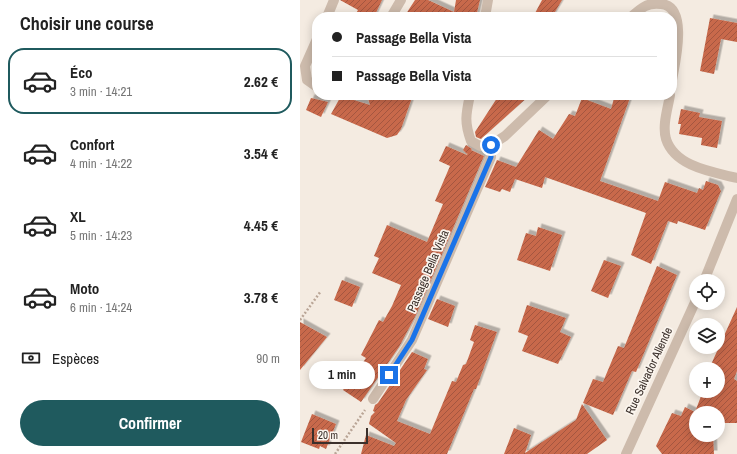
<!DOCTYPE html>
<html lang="fr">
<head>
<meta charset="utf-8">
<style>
	:root { --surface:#fff; --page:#f2f2f2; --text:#222; --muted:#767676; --line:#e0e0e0; --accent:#1f5a5e }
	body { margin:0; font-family:"Archivo Narrow",sans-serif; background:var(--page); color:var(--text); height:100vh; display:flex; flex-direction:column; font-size:15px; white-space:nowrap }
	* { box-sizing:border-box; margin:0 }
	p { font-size:13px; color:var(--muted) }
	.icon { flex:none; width:22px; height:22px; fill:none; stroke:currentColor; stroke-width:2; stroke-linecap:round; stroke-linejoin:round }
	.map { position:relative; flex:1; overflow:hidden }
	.panel { display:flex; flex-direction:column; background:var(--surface); width:300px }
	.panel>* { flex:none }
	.banner { position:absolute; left:12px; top:12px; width:365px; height:88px; border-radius:16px; box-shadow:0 2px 10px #0003; display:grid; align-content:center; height:88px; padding:0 20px; background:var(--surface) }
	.tools { position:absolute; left:389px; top:274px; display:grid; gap:8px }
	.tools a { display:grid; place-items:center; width:36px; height:36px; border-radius:50%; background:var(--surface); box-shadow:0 2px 10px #0003; font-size:20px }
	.scale { position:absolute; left:12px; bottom:10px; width:56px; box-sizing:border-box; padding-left:4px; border:2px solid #3b302b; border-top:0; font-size:11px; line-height:14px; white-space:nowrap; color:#3b302b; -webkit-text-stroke:3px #fbf5ee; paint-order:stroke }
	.end { position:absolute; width:18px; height:18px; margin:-9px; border:5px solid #1a73e8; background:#fff; box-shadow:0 0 0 2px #fff }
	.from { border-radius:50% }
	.bubble { position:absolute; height:28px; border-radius:14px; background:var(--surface); box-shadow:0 2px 10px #0003; font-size:13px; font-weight:700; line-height:28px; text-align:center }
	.banner b { display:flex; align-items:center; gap:14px; height:38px; font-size:15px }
	.banner b+b { border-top:1px solid var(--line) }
	.banner i { width:10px; height:10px; background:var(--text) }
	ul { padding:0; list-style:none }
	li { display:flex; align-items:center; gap:12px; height:66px; margin:0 8px 6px; padding:0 12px; border:2px solid transparent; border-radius:16px }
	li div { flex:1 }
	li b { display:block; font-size:15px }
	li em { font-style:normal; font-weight:700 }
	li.on { border-color:var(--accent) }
	li>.icon { width:36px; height:36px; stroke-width:1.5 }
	h2 { padding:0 20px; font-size:18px; line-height:48px }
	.pay { display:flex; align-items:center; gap:10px; height:44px; padding:0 20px; font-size:15px }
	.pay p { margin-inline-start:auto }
	.button { display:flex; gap:8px; margin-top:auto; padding:8px 20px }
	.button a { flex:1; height:46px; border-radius:24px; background:var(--accent); color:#fff; font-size:16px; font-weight:700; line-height:46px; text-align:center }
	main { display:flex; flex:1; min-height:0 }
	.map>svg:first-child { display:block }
</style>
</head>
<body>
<main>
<section class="panel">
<h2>Choisir une course</h2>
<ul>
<li class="on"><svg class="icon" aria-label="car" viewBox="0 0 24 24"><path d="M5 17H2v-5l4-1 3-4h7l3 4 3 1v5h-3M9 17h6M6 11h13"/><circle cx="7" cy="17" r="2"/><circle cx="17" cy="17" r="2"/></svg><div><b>Éco</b><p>3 min · 14:21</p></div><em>2.62 €</em></li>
<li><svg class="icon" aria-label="car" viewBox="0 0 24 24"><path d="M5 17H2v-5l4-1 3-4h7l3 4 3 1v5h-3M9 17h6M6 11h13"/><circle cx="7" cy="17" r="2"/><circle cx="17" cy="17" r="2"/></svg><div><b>Confort</b><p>4 min · 14:22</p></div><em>3.54 €</em></li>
<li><svg class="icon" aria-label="car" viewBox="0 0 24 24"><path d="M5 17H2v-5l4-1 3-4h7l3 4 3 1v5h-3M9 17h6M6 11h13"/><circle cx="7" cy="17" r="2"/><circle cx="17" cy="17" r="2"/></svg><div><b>XL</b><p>5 min · 14:23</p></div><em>4.45 €</em></li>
<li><svg class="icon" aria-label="car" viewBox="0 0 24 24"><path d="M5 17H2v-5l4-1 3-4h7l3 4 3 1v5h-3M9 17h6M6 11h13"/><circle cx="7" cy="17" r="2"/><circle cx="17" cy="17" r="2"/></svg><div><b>Moto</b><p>6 min · 14:24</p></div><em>3.78 €</em></li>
</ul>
<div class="pay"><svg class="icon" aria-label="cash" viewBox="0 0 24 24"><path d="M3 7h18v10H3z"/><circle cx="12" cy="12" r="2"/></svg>Espèces<p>90 m</p></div>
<div class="button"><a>Confirmer</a></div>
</section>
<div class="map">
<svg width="437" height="454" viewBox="0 0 437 454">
	<defs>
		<pattern id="building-hatch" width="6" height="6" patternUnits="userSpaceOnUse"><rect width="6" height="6" fill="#c8694b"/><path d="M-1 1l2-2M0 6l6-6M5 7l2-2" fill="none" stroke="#a4573f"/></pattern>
		<filter id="shadow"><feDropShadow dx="3.5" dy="-3.5" stdDeviation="0" flood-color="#0004"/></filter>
	</defs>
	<rect width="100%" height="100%" fill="#f4ebe1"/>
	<g fill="url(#building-hatch)" filter="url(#shadow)">
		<polygon points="40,0 82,0 74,17 54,17 58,10"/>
		<polygon points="115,0 128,0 154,12 156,0 180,0 176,17 104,17"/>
		<polygon points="242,0 262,0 252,17 233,17"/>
		<polygon points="410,18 437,23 437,42 421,39 414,74 400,71"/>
		<polygon points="67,95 113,95 101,129 97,135 87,138 31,114 41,96 70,105"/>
		<polygon points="199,95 230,95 181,139 176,137 175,132"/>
		<polygon points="315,95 331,95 300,181 358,201 365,182 397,193 399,188 403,190 406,181 418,185 421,191 405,230 378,221 377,224 368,221 351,264 331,255 346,213 245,177 242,188 215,179 210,192 202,189 200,192 185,187 197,160 216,167 239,130 253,139 269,114 275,116 282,98 311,109"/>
		<polygon points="11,98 28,102 21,117 6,110"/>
		<polygon points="381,109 400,113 399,117 422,121 417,148 401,145 402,138 379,134 381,124 378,124"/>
		<polygon points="166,145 172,149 171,150 184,156 116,315 99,347 61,402 43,390 66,358 61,355 79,320 83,322 92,306 101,285 72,273 79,258 74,256 87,225 127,242 143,204 135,201 150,166 139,161 146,146 167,155 168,153 167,154 163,150"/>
		<polygon points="238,227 262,235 250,271 217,260 226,233 236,236"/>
		<polygon points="304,260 321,266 308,298 291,291"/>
		<polygon points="357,266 377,275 336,372 332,371 313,415 283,403 293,379 303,382 318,346 324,348"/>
		<polygon points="42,280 60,287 52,307 34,300"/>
		<polygon points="137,299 155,306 148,327 128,319"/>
		<polygon points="227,305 266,318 260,332 271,337 258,364 222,351 228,336 218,332"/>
		<polygon points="437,307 437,371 434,379 437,381 437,423 418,423 418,413 396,413 396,435 413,435 414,454 362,454 356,446 372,413 381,416 385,407 395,412 403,391 418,391 418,369 409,369"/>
		<polygon points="0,322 27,337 0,370"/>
		<polygon points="175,325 197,332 176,389 174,389 147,454 61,454 66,435 94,446 96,443 69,424 71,416 75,412 73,411 75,405 78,403 112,352 128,359 124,369 127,370 106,400 97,421 130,434 152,381 156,382 163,365 166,364 174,342 170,340"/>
		<polygon points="282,404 307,440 287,454 204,454 214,428 231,435 225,453 276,420"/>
		<polygon points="12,414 36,424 26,449 20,446 19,449 1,442"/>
	</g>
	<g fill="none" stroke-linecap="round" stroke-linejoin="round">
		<g stroke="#b9a596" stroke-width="2.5" stroke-dasharray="2 2" stroke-linecap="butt">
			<polyline points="0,320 21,291"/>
			<polyline points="35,454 65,410"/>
		</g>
		<g stroke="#cdbbac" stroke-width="10">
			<polyline points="27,17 34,0"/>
			<polyline points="91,17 101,0"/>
			<polyline points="185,17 188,0"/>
			<path d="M 331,17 C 341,8 348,2 361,4 C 389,6 375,63 372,80"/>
			<polyline points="17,39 5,66 7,80 17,87"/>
			<path d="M 170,95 C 166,114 164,122 171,141 L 180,146 L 191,145 L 205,136 L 248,95"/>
			<path d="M 370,95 C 368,108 362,125 366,139 C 375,167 413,172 437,178"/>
			<polyline points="404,281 437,199"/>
			<polyline points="73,399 112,340 191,157 191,145"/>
			<polyline points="326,454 396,300"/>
		</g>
	</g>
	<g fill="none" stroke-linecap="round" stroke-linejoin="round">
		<polyline stroke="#1a73e8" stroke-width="5" points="89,375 112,340 191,157 191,145"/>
	</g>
	<g text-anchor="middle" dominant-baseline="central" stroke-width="3.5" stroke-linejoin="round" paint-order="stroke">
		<g font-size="12" fill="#3b302b" stroke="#fbf5ee">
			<text transform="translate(128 271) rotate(-67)">Passage Bella Vista</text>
			<text transform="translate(349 371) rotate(-65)">Rue Salvador Allende</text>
		</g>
	</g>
</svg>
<div class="tools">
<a><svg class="icon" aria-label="locate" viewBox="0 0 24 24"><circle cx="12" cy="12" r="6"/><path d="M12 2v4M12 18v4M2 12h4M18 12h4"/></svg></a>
<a><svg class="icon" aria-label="layers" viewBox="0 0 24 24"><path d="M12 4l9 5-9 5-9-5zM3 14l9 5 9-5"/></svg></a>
<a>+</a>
<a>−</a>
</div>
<div class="scale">20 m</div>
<i class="end from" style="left:191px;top:145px"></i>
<i class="end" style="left:89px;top:375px"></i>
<div class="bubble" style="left:9px;top:361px;width:66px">1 min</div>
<div class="banner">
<b><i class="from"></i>Passage Bella Vista</b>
<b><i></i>Passage Bella Vista</b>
</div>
</div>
</main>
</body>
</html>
